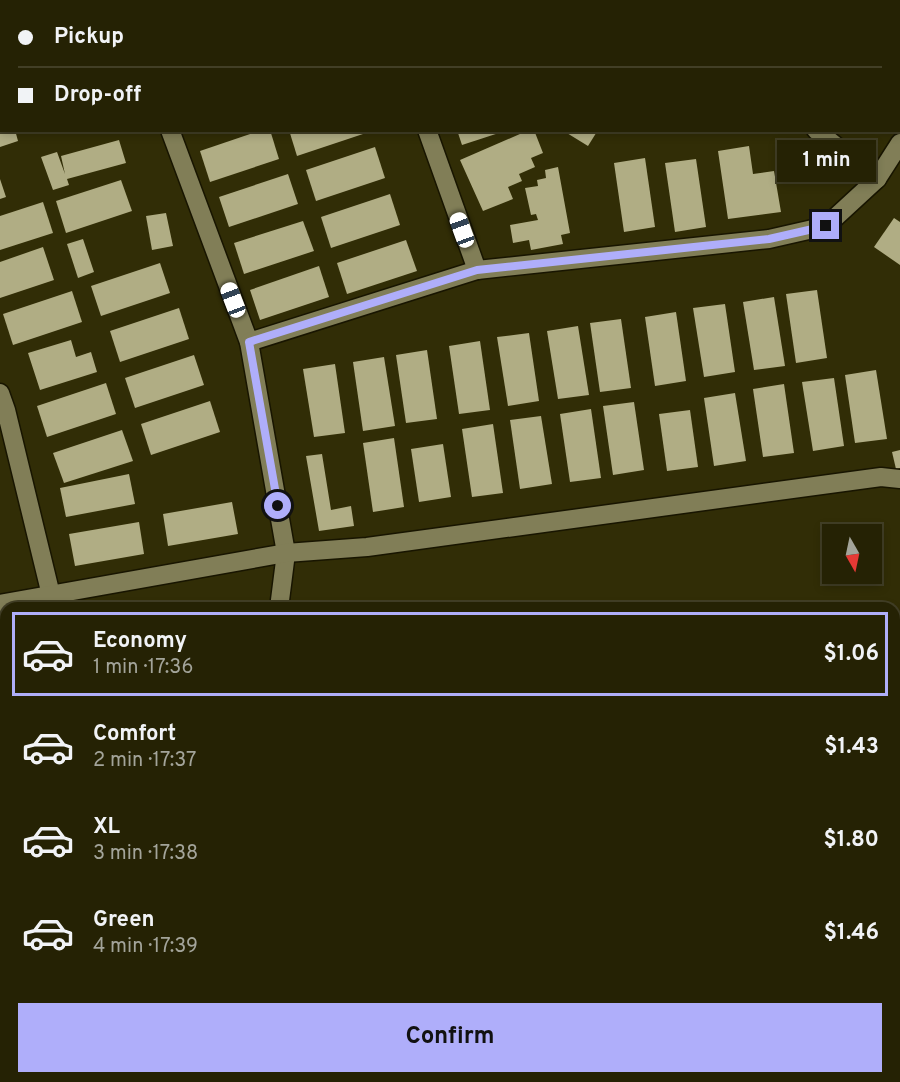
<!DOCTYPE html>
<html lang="en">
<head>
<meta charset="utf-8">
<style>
	:root { --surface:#252204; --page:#312f13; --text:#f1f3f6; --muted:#a3a49a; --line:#423f26; --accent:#afaefa }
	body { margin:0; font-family:Overpass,sans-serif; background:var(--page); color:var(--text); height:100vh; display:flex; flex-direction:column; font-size:22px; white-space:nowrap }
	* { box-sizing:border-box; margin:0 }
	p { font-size:20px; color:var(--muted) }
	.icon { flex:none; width:33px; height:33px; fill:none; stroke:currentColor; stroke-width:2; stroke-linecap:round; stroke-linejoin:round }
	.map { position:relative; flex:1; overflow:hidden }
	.sheet { position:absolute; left:0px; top:602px; width:900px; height:482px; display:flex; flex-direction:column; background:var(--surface); border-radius:18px 18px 0 0; box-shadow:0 3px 9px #0003,0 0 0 2px var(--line) }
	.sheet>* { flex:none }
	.top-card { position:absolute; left:0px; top:0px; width:900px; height:132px; box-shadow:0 3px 9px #0003,0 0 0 2px var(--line); display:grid; align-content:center; height:132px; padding:0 18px; background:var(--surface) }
	.needle { width:39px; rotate:171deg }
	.tools { position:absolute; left:822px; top:524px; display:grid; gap:12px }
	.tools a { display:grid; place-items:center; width:60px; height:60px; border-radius:0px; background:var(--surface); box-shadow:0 3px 9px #0003,0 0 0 2px var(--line); font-size:30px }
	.end { position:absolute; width:27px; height:27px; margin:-14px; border:8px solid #afaefa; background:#111; box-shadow:0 0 0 3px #111 }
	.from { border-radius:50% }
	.bubble { position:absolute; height:42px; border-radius:0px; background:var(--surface); box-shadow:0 3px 9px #0003,0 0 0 2px var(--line); font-size:20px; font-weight:700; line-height:42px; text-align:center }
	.car { position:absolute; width:18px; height:36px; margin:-18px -9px; border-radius:8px; box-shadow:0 0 4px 2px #0007; background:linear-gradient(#fff 24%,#345 0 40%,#fff 0 76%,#345 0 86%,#fff 0) }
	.top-card b { display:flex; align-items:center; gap:21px; height:57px; font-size:22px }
	.top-card b+b { border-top:2px solid var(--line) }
	.top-card i { width:15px; height:15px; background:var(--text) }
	ul { padding:10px 0 0; list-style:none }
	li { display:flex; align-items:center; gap:18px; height:84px; margin:0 12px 9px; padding:0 6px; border:3px solid transparent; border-radius:0px }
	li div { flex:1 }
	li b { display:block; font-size:22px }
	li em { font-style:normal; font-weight:700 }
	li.active { border-color:var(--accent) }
	li>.icon { width:54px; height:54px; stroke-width:1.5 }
	.action { display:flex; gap:12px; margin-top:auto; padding:12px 18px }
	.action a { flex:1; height:69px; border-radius:0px; background:var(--accent); color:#111; font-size:24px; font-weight:700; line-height:69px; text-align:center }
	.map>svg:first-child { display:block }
</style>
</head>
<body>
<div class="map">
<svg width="900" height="1082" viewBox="0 0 900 1082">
	<rect width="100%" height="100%" fill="#312d06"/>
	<g fill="#b0ad84">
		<polygon points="0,130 15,130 18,141 0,147"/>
		<polygon points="262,130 270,130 279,159 210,182 200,151"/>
		<polygon points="289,130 365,130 366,133 297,156"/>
		<polygon points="457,130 505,130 505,131 462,145"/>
		<polygon points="529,130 534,130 543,153 531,158 535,167 519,174 522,181 508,187 513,199 483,211 460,160"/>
		<polygon points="562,130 598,130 588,146"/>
		<polygon points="119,140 126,163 67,179 69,185 53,190 41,157 57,152 65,174 61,156"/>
		<polygon points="749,146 753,174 774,171 781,212 728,219 718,151"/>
		<polygon points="375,147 385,178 316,201 306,170"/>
		<polygon points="645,158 655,227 624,232 614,163"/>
		<polygon points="696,159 706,227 675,232 665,163"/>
		<polygon points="558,167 570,233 561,235 563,244 531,250 529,240 513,243 510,225 538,220 536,214 531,215 525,188 538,186 537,180 546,178 545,170"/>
		<polygon points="288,174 298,204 229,227 219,197"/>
		<polygon points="0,179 6,197 0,199"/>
		<polygon points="121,180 132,211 66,233 56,201"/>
		<polygon points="390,194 400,225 331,248 321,217"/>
		<polygon points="43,202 53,233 0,250 0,216"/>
		<polygon points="166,213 173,246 152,250 146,216"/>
		<polygon points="894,218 900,222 900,265 874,247"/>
		<polygon points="303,221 314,251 244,274 234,243"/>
		<polygon points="83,239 94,272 78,278 67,244"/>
		<polygon points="406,240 417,271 347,294 337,263"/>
		<polygon points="43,247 54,280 0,298 0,262"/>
		<polygon points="160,263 170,293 101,316 91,286"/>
		<polygon points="319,266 329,297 260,320 250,290"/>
		<polygon points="817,290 827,358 796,363 786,294"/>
		<polygon points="72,291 82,322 13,345 3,314"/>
		<polygon points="774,297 785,366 754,370 743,302"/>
		<polygon points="725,304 735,372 704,377 693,308"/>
		<polygon points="179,308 189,339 120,362 110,331"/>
		<polygon points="676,312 686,381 655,386 645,317"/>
		<polygon points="621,319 631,388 600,392 590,323"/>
		<polygon points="578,326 589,395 558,399 547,331"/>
		<polygon points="529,333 539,401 508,406 497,337"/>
		<polygon points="71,340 76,357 91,352 97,372 40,390 28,353"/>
		<polygon points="480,341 490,410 459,414 449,346"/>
		<polygon points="427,350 437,419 406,423 396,355"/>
		<polygon points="194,355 204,385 135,408 125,378"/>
		<polygon points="384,357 395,426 363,431 353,362"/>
		<polygon points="335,364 345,433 314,437 303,369"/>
		<polygon points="876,370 887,439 855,443 845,375"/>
		<polygon points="834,378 844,446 813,451 802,382"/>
		<polygon points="106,383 116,414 47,437 37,406"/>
		<polygon points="784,384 794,453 763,457 753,389"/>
		<polygon points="735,393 746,461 714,466 704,398"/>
		<polygon points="210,401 220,432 151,455 141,424"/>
		<polygon points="634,402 644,470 613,475 603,406"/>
		<polygon points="591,409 601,478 570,482 560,414"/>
		<polygon points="690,410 698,467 667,471 659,414"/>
		<polygon points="541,416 552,484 520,489 510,420"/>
		<polygon points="493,424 503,493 472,497 462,429"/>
		<polygon points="122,430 133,461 64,483 53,453"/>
		<polygon points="394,438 404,507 373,512 363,443"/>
		<polygon points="443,444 451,497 419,502 411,449"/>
		<polygon points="900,450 900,468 896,469 892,452"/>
		<polygon points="322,454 331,510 351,506 354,526 319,531 306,456"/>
		<polygon points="129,474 135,504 66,517 60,488"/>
		<polygon points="232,502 238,534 168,546 163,514"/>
		<polygon points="139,522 144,554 75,566 69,534"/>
		<polygon points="894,887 897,887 900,905 900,910 894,911"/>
		<polygon points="899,925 900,956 894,957 894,926"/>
		<polygon points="900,974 900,1006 894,1007 894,975"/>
		<polygon points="900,1025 900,1057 894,1058 894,1026"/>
		<polygon points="900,1069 900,1082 854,1082 854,1077 894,1077 894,1070"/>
		<polygon points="526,1077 588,1077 589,1082 527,1082"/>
		<polygon points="617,1077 664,1077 665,1082 618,1082"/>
		<polygon points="818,1077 837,1077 838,1082 794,1082"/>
	</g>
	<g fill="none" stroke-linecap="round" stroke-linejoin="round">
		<g stroke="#181500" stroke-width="21">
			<g id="minor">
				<polyline points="121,0 122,2"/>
				<polyline points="380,0 380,2"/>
				<polyline points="651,0 653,2"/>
				<polyline points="170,130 249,342 286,553 279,608"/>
				<polyline points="427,130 477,270"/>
				<polyline points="816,130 877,179"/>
				<polyline points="249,342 477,270 769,239 826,226 877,179 900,143"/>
				<polyline points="0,393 6,410 51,595"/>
				<polyline points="0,604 286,553 367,547 881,477 900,479"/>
				<polyline points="894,723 900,722"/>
				<polyline points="0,859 6,858"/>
				<polyline points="470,1077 471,1082"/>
				<polyline points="727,1077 727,1082"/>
				<polyline points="188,1082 229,1077"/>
			</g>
		</g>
		<use href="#minor" stroke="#817e57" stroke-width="18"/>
	</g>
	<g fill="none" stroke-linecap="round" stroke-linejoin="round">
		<polyline stroke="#afaefa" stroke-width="8" points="278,506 249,342 477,270 769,239 826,226"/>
	</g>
</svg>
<div class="tools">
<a><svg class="needle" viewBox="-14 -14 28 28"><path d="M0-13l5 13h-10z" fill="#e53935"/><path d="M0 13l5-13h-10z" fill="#a3a49a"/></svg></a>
</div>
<i class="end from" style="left:278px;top:506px"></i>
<i class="end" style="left:826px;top:226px"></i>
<div class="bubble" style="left:777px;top:140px;width:99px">1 min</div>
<i class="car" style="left:462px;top:230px;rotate:340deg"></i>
<i class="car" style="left:233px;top:300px;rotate:339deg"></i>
<div class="top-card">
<b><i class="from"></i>Pickup</b>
<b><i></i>Drop-off</b>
</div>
<section class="sheet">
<ul>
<li class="active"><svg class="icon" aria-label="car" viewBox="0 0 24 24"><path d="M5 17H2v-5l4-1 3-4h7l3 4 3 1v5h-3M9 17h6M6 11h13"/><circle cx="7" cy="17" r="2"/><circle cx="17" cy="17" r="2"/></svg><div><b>Economy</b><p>1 min · 17:36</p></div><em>$1.06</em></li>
<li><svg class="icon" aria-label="car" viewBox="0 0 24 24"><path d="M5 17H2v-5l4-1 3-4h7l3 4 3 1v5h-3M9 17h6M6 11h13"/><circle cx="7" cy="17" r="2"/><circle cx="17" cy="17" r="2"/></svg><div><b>Comfort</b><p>2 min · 17:37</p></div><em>$1.43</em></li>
<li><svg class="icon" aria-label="car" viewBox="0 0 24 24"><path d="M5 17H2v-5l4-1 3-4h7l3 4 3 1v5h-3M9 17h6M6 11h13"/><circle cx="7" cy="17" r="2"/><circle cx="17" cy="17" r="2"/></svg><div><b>XL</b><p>3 min · 17:38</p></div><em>$1.80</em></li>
<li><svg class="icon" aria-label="car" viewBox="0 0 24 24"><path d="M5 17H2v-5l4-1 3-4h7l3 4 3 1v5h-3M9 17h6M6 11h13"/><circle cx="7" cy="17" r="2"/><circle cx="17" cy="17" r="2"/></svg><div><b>Green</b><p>4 min · 17:39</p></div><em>$1.46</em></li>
</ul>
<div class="action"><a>Confirm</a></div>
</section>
</div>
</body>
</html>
